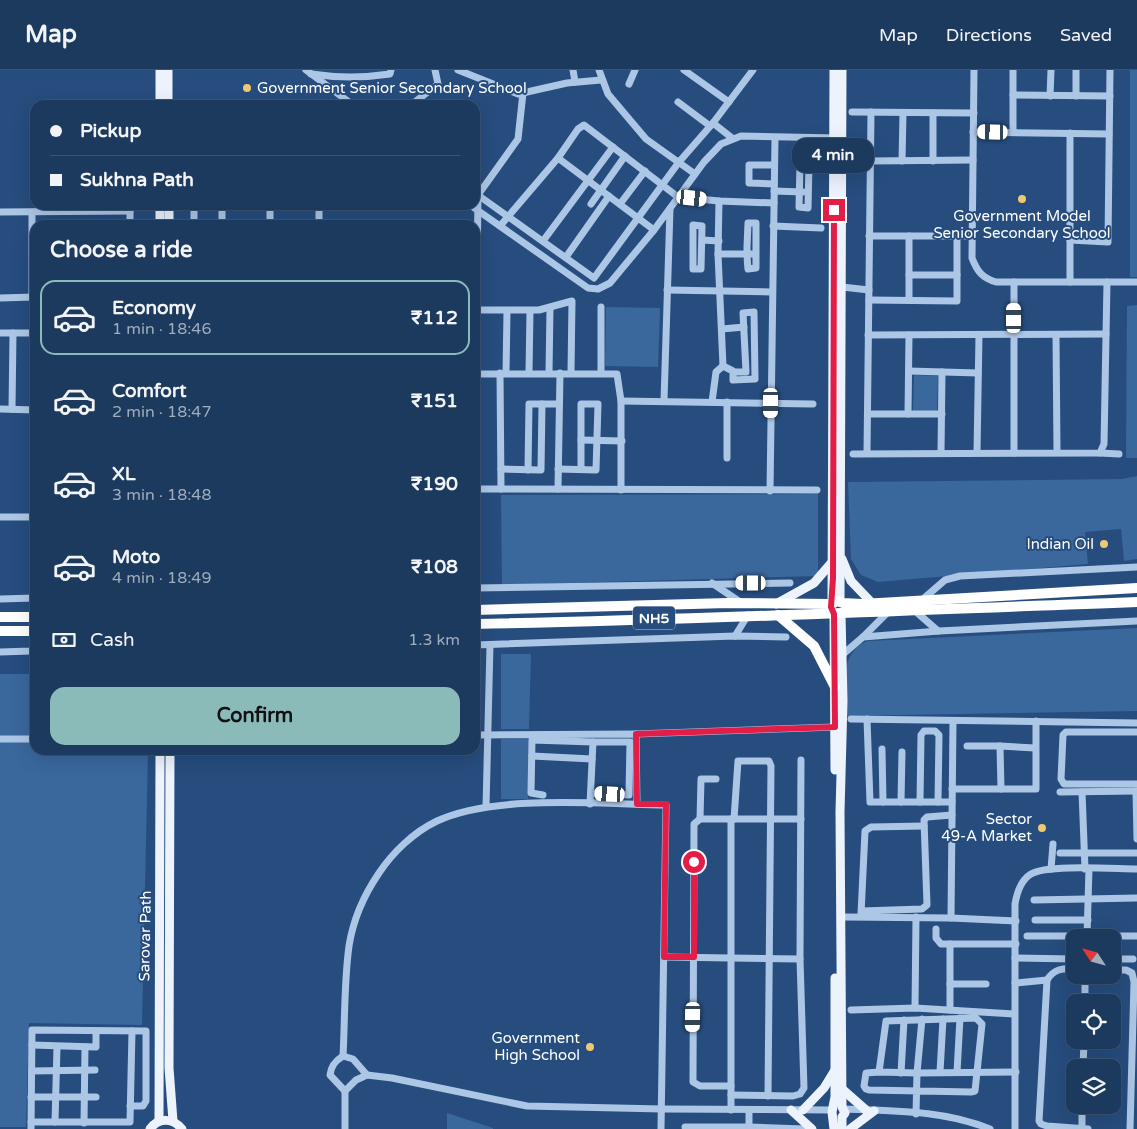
<!DOCTYPE html>
<html lang="en">
<head>
<meta charset="utf-8">
<style>
	:root { --surface:#1c3a5e; --page:#294567; --text:#f1f3f6; --muted:#a0adbc; --line:#3a5473; --accent:#8bbbb9 }
	body { margin:0; font-family:"Varela Round",sans-serif; background:var(--page); color:var(--text); height:100vh; display:flex; flex-direction:column; font-size:19px; white-space:nowrap }
	* { box-sizing:border-box; margin:0 }
	p { font-size:16px; color:var(--muted) }
	.icon { flex:none; width:28px; height:28px; fill:none; stroke:currentColor; stroke-width:2; stroke-linecap:round; stroke-linejoin:round }
	.map { position:relative; flex:1; overflow:hidden }
	.sheet { position:absolute; left:30px; top:150px; width:450px; height:535px; display:flex; flex-direction:column; background:var(--surface); border-radius:15px; box-shadow:0 5px 20px #0002,0 0 0 1px var(--line) }
	.sheet>* { flex:none }
	.guide { position:absolute; left:30px; top:30px; width:450px; height:110px; border-radius:15px; box-shadow:0 5px 20px #0002,0 0 0 1px var(--line); display:grid; align-content:center; height:110px; padding:0 20px; background:var(--surface) }
	.needle { width:32px; rotate:306deg }
	.controls { position:absolute; left:1066px; top:859px; display:grid; gap:10px }
	.controls a { display:grid; place-items:center; width:55px; height:55px; border-radius:10px; background:var(--surface); box-shadow:0 5px 20px #0002,0 0 0 1px var(--line); font-size:25px }
	.end { position:absolute; width:22px; height:22px; margin:-11px; border:6px solid #e11d48; background:#fff; box-shadow:0 0 0 2px #fff }
	.from { border-radius:50% }
	.bubble { position:absolute; height:35px; border-radius:15px; background:var(--surface); box-shadow:0 5px 20px #0002,0 0 0 1px var(--line); font-size:16px; font-weight:700; line-height:35px; text-align:center }
	.car { position:absolute; width:15px; height:30px; margin:-15px -8px; border-radius:6px; box-shadow:0 0 4px 1px #0007; background:linear-gradient(#fff 24%,#345 0 40%,#fff 0 76%,#345 0 86%,#fff 0) }
	.guide b { display:flex; align-items:center; gap:18px; height:48px; font-size:19px }
	.guide b+b { border-top:1px solid var(--line) }
	.guide i { width:12px; height:12px; background:var(--text) }
	ul { padding:0; list-style:none }
	li { display:flex; align-items:center; gap:15px; height:75px; margin:0 10px 8px; padding:0 10px; border:2px solid transparent; border-radius:15px }
	li div { flex:1 }
	li b { display:block; font-size:19px }
	li em { font-style:normal; font-weight:700 }
	li.on { border-color:var(--accent) }
	li>.icon { width:45px; height:45px; stroke-width:1.5 }
	h2 { padding:0 20px; font-size:22px; line-height:60px }
	.pay { display:flex; align-items:center; gap:12px; height:55px; padding:0 20px; font-size:19px }
	.pay p { margin-inline-start:auto }
	.button { display:flex; gap:10px; margin-top:auto; padding:10px 20px }
	.button a { flex:1; height:58px; border-radius:15px; background:var(--accent); color:#111; font-size:20px; font-weight:700; line-height:58px; text-align:center }
	header { display:flex; align-items:center; gap:30px; box-sizing:border-box; height:70px; padding:0 25px; background:var(--surface); border-bottom:1px solid var(--line) }
	header strong { font-size:24px }
	nav { display:flex; gap:28px; margin-inline-start:auto; font-size:18px }
	.map>svg:first-child { display:block }
</style>
</head>
<body>
<header>
<strong>Map</strong>
<nav><a>Map</a><a>Directions</a><a>Saved</a></nav>
</header>
<div class="map">
<svg width="1137" height="1059" viewBox="0 0 1137 1059">
	<rect width="100%" height="100%" fill="#264d7e"/>
	<g fill="#3a679c">
		<rect x="1130" y="0" width="7" height="207"/>
		<polygon points="1137,235 1137,388 1126,388 1127,236"/>
		<polygon points="606,237 660,238 658,297 605,296"/>
		<polygon points="914,305 938,306 937,341 913,341"/>
		<polygon points="1137,406 1137,489 1124,491 1121,459 1085,462 1088,494 878,512 861,505 851,489 848,412 1122,409"/>
		<polygon points="818,424 818,506 502,515 501,425"/>
		<path d="M 1137,558 L 1137,641 L 844,646 C 845,619 838,584 867,571 Z"/>
		<polygon points="501,584 531,584 529,659 501,659"/>
		<polygon points="0,604 35,604 35,680 148,680 142,955 29,953 26,1057 0,1057"/>
		<polygon points="529,668 528,729 501,729 501,669"/>
		<polygon points="447,1043 493,1058 493,1059 447,1059"/>
	</g>
	<g fill="none" stroke-linecap="round" stroke-linejoin="round">
		<g stroke="#acc6e5" stroke-width="7">
			<polyline points="306,0 353,35"/>
			<polyline points="458,0 518,24 567,13 601,10"/>
			<polyline points="573,0 575,12"/>
			<polyline points="599,0 608,24 646,69 695,104"/>
			<polyline points="684,0 729,32"/>
			<path d="M 974,0 L 972,188 C 977,201 982,208 996,212 L 1137,212"/>
			<polyline points="1013,0 1013,62"/>
			<path d="M 311,4 C 338,8 363,8 390,4 L 391,0"/>
			<polyline points="629,14 635,0"/>
			<polyline points="1013,25 1110,26"/>
			<polyline points="1050,26 1051,0"/>
			<polyline points="1076,26 1076,0"/>
			<polyline points="678,32 710,56"/>
			<polyline points="411,35 438,14 435,0"/>
			<polyline points="852,42 974,43"/>
			<polyline points="973,62 1109,64"/>
			<polyline points="732,68 713,53 753,0"/>
			<polyline points="558,88 654,160"/>
			<polyline points="870,91 973,90"/>
			<polyline points="902,91 903,43"/>
			<polyline points="933,91 933,43"/>
			<polygon points="800,94 809,94 808,138 799,137"/>
			<polyline points="774,114 749,113 749,95 774,95"/>
			<polyline points="774,121 803,122"/>
			<polyline points="475,123 594,208 679,92 713,53"/>
			<polyline points="719,131 718,184 723,296"/>
			<polyline points="591,134 625,86"/>
			<polyline points="620,134 645,101"/>
			<polyline points="194,135 194,155"/>
			<polyline points="222,135 222,155"/>
			<polyline points="470,135 588,218 598,219 610,213 654,160 704,92 721,74 741,66 838,68"/>
			<polyline points="0,142 130,141"/>
			<polyline points="130,155 130,135"/>
			<polyline points="270,155 270,135"/>
			<polyline points="319,155 319,135"/>
			<polygon points="693,155 702,156 701,199 693,199"/>
			<polyline points="500,156 558,88 578,59 584,55 678,127 719,131 774,133"/>
			<polyline points="773,156 821,158"/>
			<polyline points="869,166 972,166"/>
			<polyline points="909,166 909,230"/>
			<polyline points="702,170 719,171"/>
			<polyline points="1070,170 1108,172 1110,0"/>
			<polyline points="543,171 613,77"/>
			<path d="M 718,184 L 756,184 L 756,198 L 748,199 C 747,191 747,184 747,177 L 748,153 L 756,153 L 756,184"/>
			<polyline points="566,187 609,126"/>
			<polyline points="909,205 957,205"/>
			<polyline points="1014,212 1014,383"/>
			<polyline points="1070,212 1070,63"/>
			<polyline points="842,217 869,220"/>
			<polyline points="667,220 772,222"/>
			<polyline points="32,227 32,143"/>
			<polyline points="0,228 35,227"/>
			<polyline points="869,230 957,231 957,166"/>
			<polyline points="601,237 601,303"/>
			<polyline points="476,240 539,240 572,231 571,303"/>
			<polyline points="722,259 744,257"/>
			<polyline points="0,263 35,263"/>
			<polyline points="868,265 1106,264"/>
			<polyline points="1056,265 1057,382"/>
			<polyline points="723,296 733,301 733,302 746,302 743,243 754,242 755,309 733,310 733,301"/>
			<polyline points="909,301 978,303"/>
			<polyline points="500,303 501,419"/>
			<polyline points="506,303 507,241"/>
			<polyline points="529,303 530,241"/>
			<polyline points="549,303 550,238"/>
			<polyline points="475,304 617,304 621,331 621,420"/>
			<polyline points="621,331 813,334"/>
			<polyline points="664,331 670,139"/>
			<polyline points="712,332 716,302 723,296"/>
			<polyline points="0,339 35,340"/>
			<polyline points="12,339 13,263"/>
			<polyline points="868,344 942,344"/>
			<polyline points="908,344 909,265"/>
			<polyline points="581,370 622,371"/>
			<polyline points="475,372 478,125 518,69 523,23"/>
			<polyline points="867,383 871,42"/>
			<polyline points="941,383 942,302"/>
			<polyline points="977,383 979,265"/>
			<polyline points="1100,383 1119,384"/>
			<polyline points="853,384 1100,383 1104,374 1107,212"/>
			<polyline points="727,388 727,332"/>
			<polyline points="501,399 541,400 542,334"/>
			<polyline points="558,399 596,400 598,334 581,334 581,399"/>
			<polyline points="528,400 529,334 559,334"/>
			<polyline points="475,419 817,420"/>
			<polyline points="558,419 560,303"/>
			<polyline points="770,421 775,68"/>
			<polyline points="0,447 35,447"/>
			<polyline points="712,513 740,532"/>
			<polyline points="475,518 790,513"/>
			<polyline points="0,529 35,528"/>
			<polyline points="922,530 945,510 960,506 1137,497"/>
			<polyline points="914,540 938,561"/>
			<polyline points="735,566 748,545"/>
			<polyline points="863,567 888,542"/>
			<polyline points="475,575 735,566 786,567"/>
			<polyline points="0,582 31,581 35,577"/>
			<polyline points="842,585 863,567 939,561 1137,551"/>
			<polyline points="851,649 1137,653"/>
			<polyline points="867,649 870,732 952,732"/>
			<polyline points="1137,662 1066,662 1063,665 1061,709 1064,714 1137,714"/>
			<polyline points="636,664 835,657"/>
			<polyline points="475,665 636,664 637,734"/>
			<polyline points="0,669 35,669"/>
			<polyline points="967,676 1000,676"/>
			<polyline points="882,679 883,732"/>
			<polyline points="532,686 592,689"/>
			<polyline points="952,719 1036,719 1036,651"/>
			<polyline points="1001,719 1000,676 1035,678"/>
			<polyline points="1136,721 1137,769"/>
			<polyline points="1060,722 1137,721"/>
			<polyline points="1082,722 1085,799"/>
			<polyline points="591,723 629,725 630,672 593,672"/>
			<polyline points="543,725 531,723 532,670 593,672 590,734"/>
			<polyline points="901,732 902,682"/>
			<polyline points="920,732 921,665 924,661 935,661 939,665 938,732"/>
			<polyline points="486,737 490,575"/>
			<polyline points="700,749 701,709 716,709"/>
			<polyline points="731,749 731,1040"/>
			<polyline points="734,749 738,691 769,691 771,696 768,1026"/>
			<polyline points="1060,783 1137,783"/>
			<polyline points="1051,799 1053,774"/>
			<polyline points="1034,830 1137,828"/>
			<polyline points="862,841 922,839 927,835 924,750 927,747 952,745"/>
			<polyline points="861,844 865,761 871,757 924,756"/>
			<polyline points="845,847 951,848 1016,851"/>
			<polyline points="951,848 953,651"/>
			<polyline points="1035,850 1088,850"/>
			<polyline points="936,859 936,868 941,874 1016,874"/>
			<polyline points="1027,866 1137,866"/>
			<polyline points="1087,866 1089,799"/>
			<polyline points="664,887 800,889"/>
			<polyline points="1015,888 1075,889"/>
			<polyline points="1112,889 1133,889"/>
			<path d="M 1075,899 C 1062,898 1054,899 1047,910 L 1039,1051 L 1041,1054 L 1047,1056 L 1088,1059"/>
			<polyline points="1112,900 1126,900 1132,903 1134,912 1130,1059"/>
			<polyline points="1015,913 1047,910"/>
			<polyline points="950,914 986,914"/>
			<polyline points="1085,932 1085,905"/>
			<polyline points="915,938 916,847"/>
			<polyline points="851,940 915,938 1014,944"/>
			<polyline points="950,940 950,874"/>
			<polyline points="922,949 917,1003 1016,1002"/>
			<polyline points="32,975 96,977 96,961"/>
			<path d="M 343,986 C 345,950 344,912 349,876 C 353,850 364,825 379,803 C 393,782 414,762 437,751 C 495,724 601,734 666,735 L 661,1059"/>
			<polyline points="1083,998 1084,970"/>
			<polyline points="32,1001 95,1000"/>
			<polyline points="879,1002 866,1003 864,1016 866,1019 869,1020 971,1022 975,1021 982,954 976,948 886,951 879,1002 917,1003 916,1044"/>
			<polyline points="940,1002 943,949"/>
			<polyline points="957,1002 960,948"/>
			<polyline points="901,1003 904,950"/>
			<polyline points="731,1016 700,1016 693,1012 694,754 700,749 801,749"/>
			<path d="M 345,1021 L 330,1005 C 331,996 335,991 343,986 L 353,989 L 367,1005"/>
			<polyline points="731,1025 793,1026 800,1024 804,1018 800,889 801,690"/>
			<polyline points="31,1027 96,1027"/>
			<path d="M 845,1039 C 894,1041 944,1040 990,1059"/>
			<polyline points="31,1052 130,1052 132,961"/>
			<polyline points="55,1052 57,977"/>
			<polyline points="84,1053 85,977"/>
			<polyline points="685,1057 749,1057 749,1040"/>
			<polyline points="749,1057 804,1059"/>
			<polyline points="1082,1058 1082,1035"/>
			<polyline points="31,1059 32,960 146,961 146,1031 143,1036 130,1036"/>
			<polyline points="345,1059 345,1021 356,1010 367,1005 392,1008 527,1036 662,1039 832,1040"/>
			<path d="M 1015,1059 L 1015,834 C 1017,822 1021,810 1031,804 C 1047,794 1116,799 1137,799"/>
		</g>
		<g stroke="#ecf3fd" stroke-width="9">
			<polyline points="160,0 160,35"/>
			<polyline points="168,0 168,35"/>
			<polyline points="160,135 160,155"/>
			<polyline points="169,155 169,135"/>
			<polyline points="842,489 851,511 872,533"/>
			<polyline points="840,531 842,0"/>
			<polyline points="776,534 814,513 833,491"/>
			<polyline points="832,534 834,0"/>
			<polyline points="834,544 835,700"/>
			<polyline points="841,544 843,631 840,742 842,1037 845,1043 842,1047 842,1059"/>
			<polyline points="170,680 169,998 173,1051"/>
			<polyline points="842,1019 867,1041"/>
			<polyline points="791,1040 812,1059"/>
			<polyline points="803,1040 824,1018 835,1000"/>
			<polyline points="159,1051 160,680"/>
			<path d="M 150,1059 C 159,1047 173,1048 182,1059"/>
			<polyline points="834,1059 832,1042 835,1027 835,908"/>
			<polyline points="850,1059 874,1041"/>
		</g>
		<g stroke="#fff" stroke-width="10">
			<polyline points="475,540 728,533 832,534 837,531 843,533 862,534 1137,518"/>
			<polyline points="778,545 814,576 835,617"/>
			<polyline points="0,547 35,547"/>
			<path d="M 475,554 C 696,550 916,540 1137,532"/>
			<polyline points="0,561 35,561"/>
		</g>
	</g>
	<g fill="none" stroke-linecap="round" stroke-linejoin="round">
		<polyline stroke="#e11d48" stroke-width="6" points="694,792 694,887 664,887 666,734 637,734 636,664 835,657 834,544 831,537 833,508 834,140"/>
	</g>
	<g fill="#eec971" stroke="#264d7e" stroke-width="2">
		<circle cx="247" cy="18" r="5"/>
		<circle cx="1022" cy="129" r="5"/>
		<circle cx="1104" cy="474" r="5"/>
		<circle cx="1042" cy="758" r="5"/>
		<circle cx="590" cy="977" r="5"/>
	</g>
	<g text-anchor="middle" dominant-baseline="central" stroke-width="4" stroke-linejoin="round" paint-order="stroke">
		<rect fill="#264d7e" stroke="#becad8" stroke-width="1" x="633" y="536.5" width="42" height="23" rx="4"/>
		<g font-size="14" font-weight="bold" fill="#fff">
			<text x="654" y="548">NH5</text>
		</g>
		<g font-size="15" fill="#fff" stroke="#264d7e" text-anchor="end">
			<text x="257" y="18" text-anchor="start">Government Senior Secondary School</text>
			<text x="1022" y="146" text-anchor="middle">Government Model<tspan x="1022" dy="17">Senior Secondary School</tspan></text>
			<text x="1094" y="474">Indian Oil</text>
			<text x="1032" y="749">Sector<tspan x="1032" dy="17">49-A Market</tspan></text>
			<text x="580" y="968">Government<tspan x="580" dy="17">High School</tspan></text>
		</g>
		<g font-size="15" fill="#fff" stroke="#264d7e">
			<text transform="translate(145 866) rotate(-89)">Sarovar Path</text>
		</g>
	</g>
</svg>
<div class="controls">
<a><svg class="needle" viewBox="-14 -14 28 28"><path d="M0-13l5 13h-10z" fill="#e53935"/><path d="M0 13l5-13h-10z" fill="#a0adbc"/></svg></a>
<a><svg class="icon" aria-label="locate" viewBox="0 0 24 24"><circle cx="12" cy="12" r="6"/><path d="M12 2v4M12 18v4M2 12h4M18 12h4"/></svg></a>
<a><svg class="icon" aria-label="layers" viewBox="0 0 24 24"><path d="M12 4l9 5-9 5-9-5zM3 14l9 5 9-5"/></svg></a>
</div>
<i class="end from" style="left:694px;top:792px"></i>
<i class="end" style="left:834px;top:140px"></i>
<div class="bubble" style="left:792px;top:68px;width:82px">4 min</div>
<i class="car" style="left:993px;top:62px;rotate:271deg"></i>
<i class="car" style="left:692px;top:128px;rotate:96deg"></i>
<i class="car" style="left:1014px;top:248px;rotate:0deg"></i>
<i class="car" style="left:771px;top:333px;rotate:180deg"></i>
<i class="car" style="left:751px;top:513px;rotate:270deg"></i>
<i class="car" style="left:610px;top:724px;rotate:273deg"></i>
<i class="car" style="left:693px;top:947px;rotate:181deg"></i>
<div class="guide">
<b><i class="from"></i>Pickup</b>
<b><i></i>Sukhna Path</b>
</div>
<section class="sheet">
<h2>Choose a ride</h2>
<ul>
<li class="on"><svg class="icon" aria-label="car" viewBox="0 0 24 24"><path d="M5 17H2v-5l4-1 3-4h7l3 4 3 1v5h-3M9 17h6M6 11h13"/><circle cx="7" cy="17" r="2"/><circle cx="17" cy="17" r="2"/></svg><div><b>Economy</b><p>1 min · 18:46</p></div><em>₹112</em></li>
<li><svg class="icon" aria-label="car" viewBox="0 0 24 24"><path d="M5 17H2v-5l4-1 3-4h7l3 4 3 1v5h-3M9 17h6M6 11h13"/><circle cx="7" cy="17" r="2"/><circle cx="17" cy="17" r="2"/></svg><div><b>Comfort</b><p>2 min · 18:47</p></div><em>₹151</em></li>
<li><svg class="icon" aria-label="car" viewBox="0 0 24 24"><path d="M5 17H2v-5l4-1 3-4h7l3 4 3 1v5h-3M9 17h6M6 11h13"/><circle cx="7" cy="17" r="2"/><circle cx="17" cy="17" r="2"/></svg><div><b>XL</b><p>3 min · 18:48</p></div><em>₹190</em></li>
<li><svg class="icon" aria-label="car" viewBox="0 0 24 24"><path d="M5 17H2v-5l4-1 3-4h7l3 4 3 1v5h-3M9 17h6M6 11h13"/><circle cx="7" cy="17" r="2"/><circle cx="17" cy="17" r="2"/></svg><div><b>Moto</b><p>4 min · 18:49</p></div><em>₹108</em></li>
</ul>
<div class="pay"><svg class="icon" aria-label="cash" viewBox="0 0 24 24"><path d="M3 7h18v10H3z"/><circle cx="12" cy="12" r="2"/></svg>Cash<p>1.3 km</p></div>
<div class="button"><a>Confirm</a></div>
</section>
</div>
</body>
</html>
